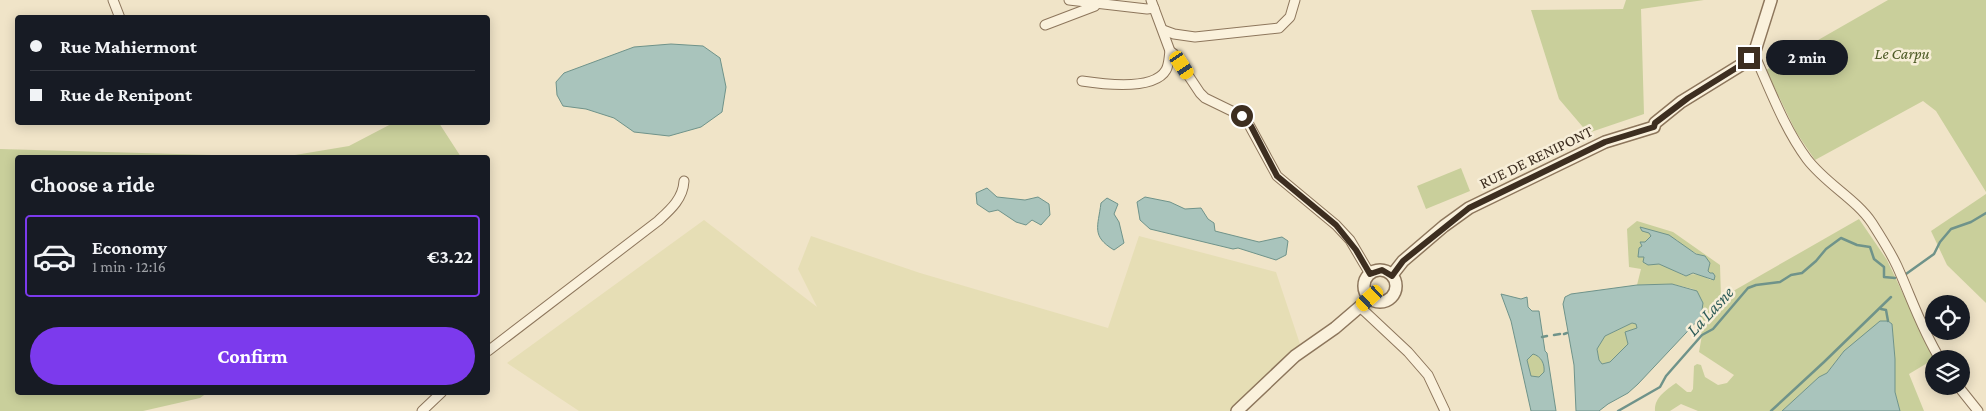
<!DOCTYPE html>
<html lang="en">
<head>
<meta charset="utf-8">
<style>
	:root { --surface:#171b24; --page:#242831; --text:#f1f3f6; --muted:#9ea1a6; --line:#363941; --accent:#7c3aed }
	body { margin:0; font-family:"Crimson Pro",serif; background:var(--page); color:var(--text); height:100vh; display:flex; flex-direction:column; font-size:19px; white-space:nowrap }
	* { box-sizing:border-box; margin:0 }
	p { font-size:16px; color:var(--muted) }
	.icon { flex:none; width:28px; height:28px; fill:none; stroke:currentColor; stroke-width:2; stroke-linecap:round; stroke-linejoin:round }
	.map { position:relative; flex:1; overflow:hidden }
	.details { position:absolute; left:15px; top:155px; width:475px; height:240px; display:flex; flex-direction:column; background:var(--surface); border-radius:5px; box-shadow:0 2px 12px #0003 }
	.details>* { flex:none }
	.banner { position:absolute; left:15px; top:15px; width:475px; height:110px; border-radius:5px; box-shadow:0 2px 12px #0003; display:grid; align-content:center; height:110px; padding:0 15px; background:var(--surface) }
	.tools { position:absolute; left:1925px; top:295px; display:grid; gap:10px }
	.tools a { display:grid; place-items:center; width:45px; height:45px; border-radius:50%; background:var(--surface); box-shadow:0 2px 12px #0003; font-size:25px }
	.end { position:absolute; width:22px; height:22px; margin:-11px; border:6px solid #3d2e20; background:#fff; box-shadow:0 0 0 2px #fff }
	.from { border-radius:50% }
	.bubble { position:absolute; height:35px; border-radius:18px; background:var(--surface); box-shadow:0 2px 12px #0003; font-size:16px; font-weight:700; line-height:35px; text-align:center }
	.car { position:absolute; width:15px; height:30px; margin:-15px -8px; border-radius:6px; box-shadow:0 0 4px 1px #0007; background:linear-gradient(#f5c518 24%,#345 0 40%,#f5c518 0 76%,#345 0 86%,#f5c518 0) }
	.banner b { display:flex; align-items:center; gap:18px; height:48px; font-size:19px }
	.banner b+b { border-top:1px solid var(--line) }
	.banner i { width:12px; height:12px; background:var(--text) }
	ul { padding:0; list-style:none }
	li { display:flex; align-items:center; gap:15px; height:82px; margin:0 10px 8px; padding:0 5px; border:2px solid transparent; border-radius:5px }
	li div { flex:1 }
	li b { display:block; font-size:19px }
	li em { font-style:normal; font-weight:700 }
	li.current { border-color:var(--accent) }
	li>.icon { width:45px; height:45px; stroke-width:1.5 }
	h2 { padding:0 15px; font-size:22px; line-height:60px }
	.primary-button { display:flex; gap:10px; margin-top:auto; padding:10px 15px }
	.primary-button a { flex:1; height:58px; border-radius:30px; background:var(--accent); color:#fff; font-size:20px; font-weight:700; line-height:58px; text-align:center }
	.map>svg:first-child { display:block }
</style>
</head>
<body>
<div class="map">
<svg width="1986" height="411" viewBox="0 0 1986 411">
	<rect width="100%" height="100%" fill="#f0e4c8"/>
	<polygon fill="#e6deb5" points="704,220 817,307 798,269 811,236 920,273 1108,328 1139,236 1276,272 1300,344 1231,411 579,411 507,363"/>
	<g fill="#c9cf9b" fill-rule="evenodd">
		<polygon points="1626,0 1704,0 1641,9 1644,114 1588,133 1559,99 1531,10 1623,9"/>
		<polygon points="1888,0 1986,0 1986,192 1936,111 1923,101 1815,160 1796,132 1766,70"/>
		<polygon points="393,123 439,123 461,157 283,157 349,146"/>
		<polygon points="0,149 279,157 18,158 18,392 207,393 200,398 143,411 0,411"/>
		<polygon points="1461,168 1470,191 1426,209 1417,186"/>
		<polygon points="1986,194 1986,303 1947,265 1931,231"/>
		<path d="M 1859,219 L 1887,260 L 1934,359 L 1909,374 L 1924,411 L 1900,411 L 1895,392 L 1895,359 L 1892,324 L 1888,321 L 1844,351 L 1827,373 L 1819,377 L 1782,411 L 1698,411 L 1681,404 L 1670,411 L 1655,411 C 1654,398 1666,390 1676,383 L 1687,392 L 1691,392 L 1693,389 L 1694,366 L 1697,364 L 1701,365 L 1705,377 L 1718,385 L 1727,383 L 1734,375 L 1699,352 L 1702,335 L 1697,322 C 1709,310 1701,300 1693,289 L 1672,284 L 1637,285 L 1641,269 L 1629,267 L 1627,229 L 1637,221 L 1673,232 L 1720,265 L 1721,298 ZM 1649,233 L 1677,240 L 1682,245 L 1704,258 L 1707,260 L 1709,268 L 1707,271 L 1710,273 L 1711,280 C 1702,275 1696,272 1685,276 L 1659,263 L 1648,265 L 1644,257 L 1639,257 L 1645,242 L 1651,236 Z"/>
		<polygon points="1632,323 1636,324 1637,328 1625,332 1628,344 1610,362 1602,364 1599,360 1597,348 1605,336"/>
		<path d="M 1533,354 C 1541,356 1545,363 1544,372 L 1539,377 L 1531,376 L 1527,360 Z"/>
	</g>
	<g fill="#a9c4bc" stroke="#6f938a" fill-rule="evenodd">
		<polygon points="671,44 703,46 720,58 726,87 722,112 701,127 669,136 634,132 614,118 586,109 563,106 557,95 556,82 564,73 634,47"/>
		<polygon points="987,188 997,197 1025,200 1038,197 1049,204 1050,215 1041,225 1032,220 1026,225 1016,222 998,210 989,212 977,204 976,193"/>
		<polygon points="1145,197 1170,202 1185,209 1201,208 1208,219 1214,223 1215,231 1259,242 1282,237 1288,241 1286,255 1276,260 1238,248 1233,249 1150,229 1140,220 1137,202"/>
		<path d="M 1107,198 L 1118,204 L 1114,214 L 1119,222 L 1124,243 L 1114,250 C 1091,236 1098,227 1101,203 Z"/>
		<polygon points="1640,227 1669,235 1696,254 1705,256 1710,263 1708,271 1710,273 1713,273 1715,276 1714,280 1693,273 1686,276 1659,264 1648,265 1643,262 1644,257 1638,257 1639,248 1642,246 1640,242 1645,242 1651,236 1649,233 1642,231"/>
		<path d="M 1672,284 L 1697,291 L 1703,303 L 1701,317 L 1638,384 L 1628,393 L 1608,404 L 1599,411 L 1576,411 L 1574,365 L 1563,304 L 1565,297 L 1571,294 L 1637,285 ZM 1632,323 L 1636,324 L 1637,328 L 1625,332 L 1628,344 L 1610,362 L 1602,364 L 1599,360 L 1597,349 L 1605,336 Z"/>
		<path d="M 1501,294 L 1521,299 L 1527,297 L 1528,307 L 1532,311 L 1539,311 L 1545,351 L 1547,353 L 1556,411 L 1531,411 L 1511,321 ZM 1533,354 C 1541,356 1545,364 1544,372 L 1539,377 L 1531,376 L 1527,360 Z"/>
		<polygon points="1880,321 1888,321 1892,324 1895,359 1895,392 1900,411 1782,411 1819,377 1827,373 1844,351"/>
	</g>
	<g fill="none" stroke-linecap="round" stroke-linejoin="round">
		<g stroke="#6f938a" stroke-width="2.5">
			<polyline points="1906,274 1934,254 1940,242 1951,229 1971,222 1986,213"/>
			<polyline points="1881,309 1886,310 1888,321"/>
			<polyline points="1564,334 1567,333"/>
			<polyline points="1554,335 1560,334"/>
			<polyline points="1542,337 1547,336"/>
			<polyline points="1618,411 1660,387 1666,376 1702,335 1713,329 1748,288 1756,285 1780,282 1791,275 1802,273 1816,261 1826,249 1841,238 1857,245 1870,247 1874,259 1884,267 1884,277 1895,278"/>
			<polyline points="1771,411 1824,362 1891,297"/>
		</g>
		<g stroke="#8d765c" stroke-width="11">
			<g id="minor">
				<polyline points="113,0 120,18"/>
				<polyline points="1069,0 1147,9 1154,8"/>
				<polyline points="1151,0 1170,51 1174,54 1200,93 1205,98 1242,116 1247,121 1277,176 1336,225 1350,240 1370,274"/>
				<polyline points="1045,25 1095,6"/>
				<polyline points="1163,30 1174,34 1195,37 1279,28 1290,17 1295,0"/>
				<path d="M 1754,54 C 1770,89 1784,128 1807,159 C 1826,184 1856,199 1872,223 C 1881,237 1890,251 1897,266 C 1911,297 1922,330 1940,359"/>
				<path d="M 1082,81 C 1102,84 1154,91 1166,70 C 1169,65 1169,57 1170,51"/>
				<polyline points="1360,307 1408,352 1428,375 1445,411"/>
				<path d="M 488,351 L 658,221 C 670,210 683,199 684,181"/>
				<polyline points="1958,386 1978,411"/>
				<polyline points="422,411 442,392"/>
			</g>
		</g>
		<g stroke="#8d765c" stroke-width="14">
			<g id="tertiary">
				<circle cx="1380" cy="286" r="16"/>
				<polyline points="1392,275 1403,261 1444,226 1469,208 1605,142 1654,127 1655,123 1681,102 1741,65 1754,54 1771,0"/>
				<polyline points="1237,411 1295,356 1335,328 1370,298"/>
			</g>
		</g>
		<use href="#minor" stroke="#faf1dc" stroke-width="9"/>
		<use href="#tertiary" stroke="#faf1dc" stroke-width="11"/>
	</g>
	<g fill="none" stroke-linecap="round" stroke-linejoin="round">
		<polyline stroke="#3d2e20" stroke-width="6" points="1242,116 1251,126 1277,176 1336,225 1356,250 1370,274 1382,270 1392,276 1403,261 1469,208 1605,142 1654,127 1655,123 1688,98 1741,65 1749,58"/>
	</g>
	<g text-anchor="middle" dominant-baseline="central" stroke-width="5" stroke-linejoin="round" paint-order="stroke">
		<g font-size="16" font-style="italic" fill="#4d5a26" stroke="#f7eed8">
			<text x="1902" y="53">Le Carpu</text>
		</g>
		<g font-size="16" fill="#3d2e20" stroke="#f7eed8">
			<text transform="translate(1536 157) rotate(-26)">RUE DE RENIPONT</text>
		</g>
		<g font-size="18" font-style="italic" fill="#2f5d5a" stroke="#f7eed8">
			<text transform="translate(1710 311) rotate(-47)">La Lasne</text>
		</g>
	</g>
</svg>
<div class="tools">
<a><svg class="icon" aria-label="locate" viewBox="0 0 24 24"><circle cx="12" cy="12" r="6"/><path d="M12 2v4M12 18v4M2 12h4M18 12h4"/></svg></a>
<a><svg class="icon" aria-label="layers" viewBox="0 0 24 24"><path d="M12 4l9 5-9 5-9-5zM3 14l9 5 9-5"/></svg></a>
</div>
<i class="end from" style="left:1242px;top:116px"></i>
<i class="end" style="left:1749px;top:58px"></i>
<div class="bubble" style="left:1766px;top:40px;width:82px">2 min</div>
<i class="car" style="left:1182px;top:65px;rotate:146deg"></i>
<i class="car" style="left:1370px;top:298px;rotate:228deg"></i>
<div class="banner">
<b><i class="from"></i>Rue Mahiermont</b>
<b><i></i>Rue de Renipont</b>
</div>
<section class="details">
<h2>Choose a ride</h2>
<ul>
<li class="current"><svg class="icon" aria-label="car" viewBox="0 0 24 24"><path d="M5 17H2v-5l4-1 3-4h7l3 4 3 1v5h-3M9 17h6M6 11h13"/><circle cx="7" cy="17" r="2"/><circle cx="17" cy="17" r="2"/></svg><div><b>Economy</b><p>1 min · 12:16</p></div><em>€3.22</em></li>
</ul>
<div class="primary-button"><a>Confirm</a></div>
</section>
</div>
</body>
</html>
